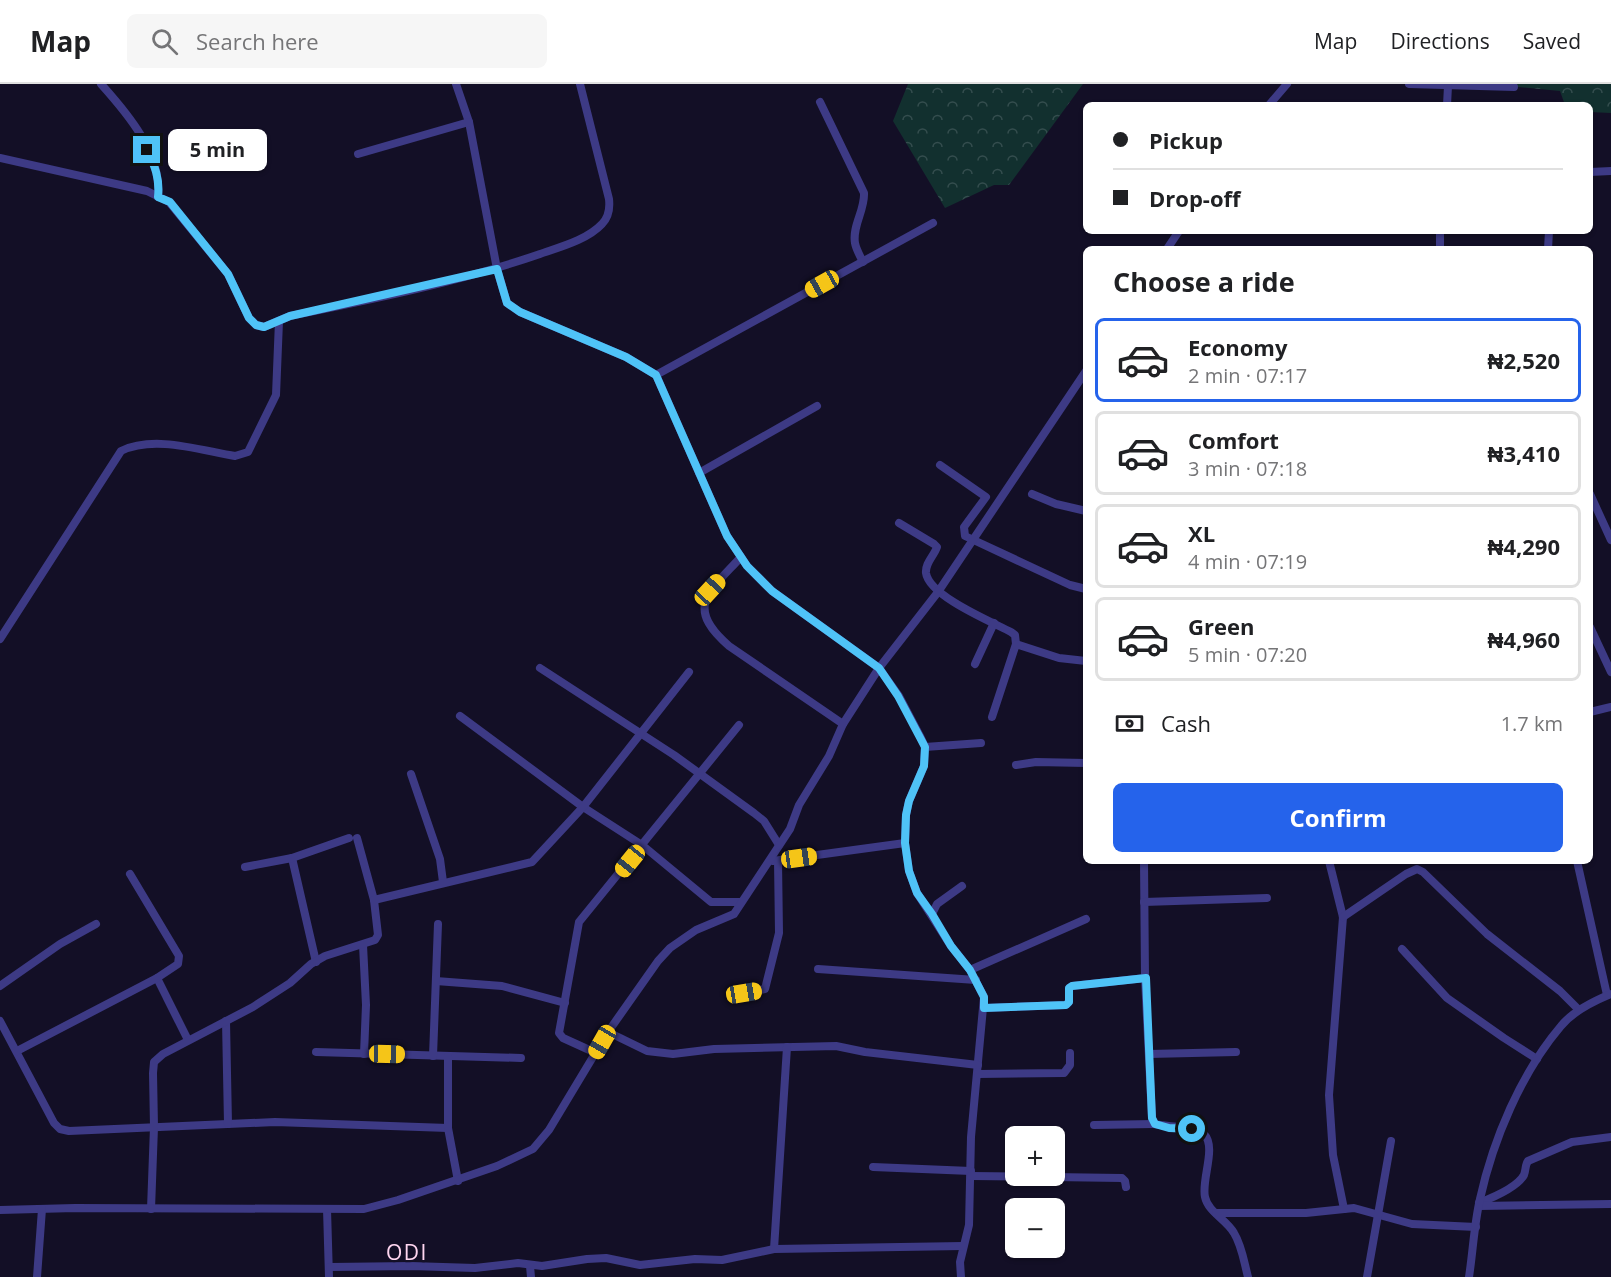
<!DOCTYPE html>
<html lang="en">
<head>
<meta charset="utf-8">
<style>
	:root { --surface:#fff; --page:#f6f6f6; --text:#202124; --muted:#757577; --line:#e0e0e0; --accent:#2563eb }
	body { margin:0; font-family:"Open Sans",sans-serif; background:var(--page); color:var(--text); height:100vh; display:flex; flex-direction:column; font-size:22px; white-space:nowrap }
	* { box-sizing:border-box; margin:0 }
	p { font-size:20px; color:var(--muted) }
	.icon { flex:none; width:33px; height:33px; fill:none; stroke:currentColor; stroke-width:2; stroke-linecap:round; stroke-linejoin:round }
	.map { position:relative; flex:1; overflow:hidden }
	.details { position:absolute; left:1083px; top:162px; width:510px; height:618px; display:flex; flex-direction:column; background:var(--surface); border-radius:9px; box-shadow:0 2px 4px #0004 }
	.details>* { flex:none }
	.hud { position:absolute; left:1083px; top:18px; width:510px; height:132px; border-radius:9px; box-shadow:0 2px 4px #0004; display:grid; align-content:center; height:132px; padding:0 30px; background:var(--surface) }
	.controls { position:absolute; left:1005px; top:1042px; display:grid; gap:12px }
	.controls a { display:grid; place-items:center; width:60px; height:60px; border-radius:9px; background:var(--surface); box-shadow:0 2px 4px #0004; font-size:30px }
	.end { position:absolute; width:27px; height:27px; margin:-14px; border:8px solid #4fc3f7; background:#111; box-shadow:0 0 0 3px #111 }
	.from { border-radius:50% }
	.bubble { position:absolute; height:42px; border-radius:9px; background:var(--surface); box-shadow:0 2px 4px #0004; font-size:20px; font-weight:700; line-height:42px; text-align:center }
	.car { position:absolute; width:18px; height:36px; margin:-18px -9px; border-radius:8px; box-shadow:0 0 4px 2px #0007; background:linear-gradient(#f5c518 24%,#345 0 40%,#f5c518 0 76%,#345 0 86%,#f5c518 0) }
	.hud b { display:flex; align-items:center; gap:21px; height:57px; font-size:22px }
	.hud b+b { border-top:2px solid var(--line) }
	.hud i { width:15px; height:15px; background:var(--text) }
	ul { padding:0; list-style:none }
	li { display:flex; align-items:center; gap:18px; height:84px; margin:0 12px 9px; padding:0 18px; border:3px solid var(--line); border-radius:9px }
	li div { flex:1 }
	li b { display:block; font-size:22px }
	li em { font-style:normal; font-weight:700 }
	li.on { border-color:var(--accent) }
	li>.icon { width:54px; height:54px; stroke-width:1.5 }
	h2 { padding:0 30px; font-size:27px; line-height:72px }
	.pay { display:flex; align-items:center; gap:15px; height:66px; padding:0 30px; font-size:22px }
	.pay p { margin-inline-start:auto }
	.button { display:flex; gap:12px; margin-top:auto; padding:12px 30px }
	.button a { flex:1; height:69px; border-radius:9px; background:var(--accent); color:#fff; font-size:24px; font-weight:700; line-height:69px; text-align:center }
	header { display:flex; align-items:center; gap:36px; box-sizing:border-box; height:84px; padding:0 30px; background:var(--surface); border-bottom:2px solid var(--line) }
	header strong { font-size:28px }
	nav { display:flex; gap:33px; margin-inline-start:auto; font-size:21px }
	.search { width:420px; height:54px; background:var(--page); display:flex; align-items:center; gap:15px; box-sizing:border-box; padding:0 21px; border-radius:9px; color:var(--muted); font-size:22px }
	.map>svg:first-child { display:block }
</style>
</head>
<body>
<header>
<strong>Map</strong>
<div class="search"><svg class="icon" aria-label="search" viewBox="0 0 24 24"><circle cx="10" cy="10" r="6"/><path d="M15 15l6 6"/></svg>Search here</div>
<nav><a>Map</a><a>Directions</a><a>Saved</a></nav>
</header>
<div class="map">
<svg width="1611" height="1193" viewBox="0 0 1611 1193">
	<defs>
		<pattern id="forest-crowns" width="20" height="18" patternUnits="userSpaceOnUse" patternTransform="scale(1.5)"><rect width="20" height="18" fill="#12302f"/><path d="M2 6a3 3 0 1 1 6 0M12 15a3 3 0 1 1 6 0" fill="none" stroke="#344d4e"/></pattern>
	</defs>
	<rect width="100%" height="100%" fill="#130f26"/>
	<g fill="url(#forest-crowns)">
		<polygon points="908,0 1083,0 1009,101 994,101 945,124 893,37"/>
		<polygon points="1487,0 1611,0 1611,29 1590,28 1590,21 1565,21 1560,7"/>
	</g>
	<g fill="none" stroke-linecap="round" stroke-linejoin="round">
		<g stroke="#3d3a85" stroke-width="8">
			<path d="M 101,0 C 128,30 162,70 158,113"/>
			<polyline points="456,0 469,38 497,185 507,219 520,228 626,273 656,291 727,452 747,482 772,507 879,584 899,612 920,652 925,663 924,682 909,717 906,731 905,759 909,787 917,809 951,862 970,886 984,913 971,1053 969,1141 960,1178 961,1193"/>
			<polyline points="1409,0 1514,3"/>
			<path d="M 820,18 L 864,109 C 865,126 852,142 855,159 C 856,165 860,172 863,178"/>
			<polyline points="1269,21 1287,0"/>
			<polyline points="1447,21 1448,2"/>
			<polyline points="358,70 469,38"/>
			<path d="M 0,74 L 147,107 L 169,118 L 228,190 L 249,234 L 256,241 L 264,243 L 290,232 C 374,215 459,198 540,170 C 560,163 587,156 602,140 C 609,133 610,124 609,115 L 580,0"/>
			<polyline points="1590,88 1611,87"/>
			<polyline points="1167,165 1179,147"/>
			<polyline points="1440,165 1440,147"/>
			<polyline points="1548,165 1549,147"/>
			<polyline points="656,291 933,139"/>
			<polyline points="940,381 986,413 964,443 965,452 1070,501 1086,505"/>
			<polyline points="699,389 817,322"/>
			<polyline points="1032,410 1056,420 1086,427"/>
			<polyline points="1590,410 1611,456"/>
			<path d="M 899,439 L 934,460 L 937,463 C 934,472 925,479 926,489 C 929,512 992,538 1011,548 L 1015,551 L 1016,560"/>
			<path d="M 741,473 C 709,508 684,523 729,562 L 843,640"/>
			<polyline points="1590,543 1611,588"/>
			<path d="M 0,555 L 121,367 C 154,351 199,366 235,372 L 248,368 L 276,311 L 279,237"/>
			<polyline points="975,580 994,539"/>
			<polyline points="540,584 674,671 754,729 764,737 779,761"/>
			<polyline points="1590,628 1611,623"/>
			<polyline points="460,632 583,723 642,761 711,818 741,818"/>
			<polyline points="992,633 1016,560 1059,574 1086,577"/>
			<polyline points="925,663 981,659"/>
			<polyline points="1016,681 1036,678 1086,679"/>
			<polyline points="411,690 440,775 443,798"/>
			<polyline points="357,754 374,816"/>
			<polyline points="292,774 316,878"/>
			<polyline points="773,777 905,759"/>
			<path d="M 1144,777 L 1145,894 L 1152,1034 L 1154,1040 C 1167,1043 1195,1042 1204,1050 C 1217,1063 1201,1096 1205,1113 C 1208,1128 1227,1136 1234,1149 C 1242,1162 1244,1178 1248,1193"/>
			<polyline points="1329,777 1343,833 1329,1011 1333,1071 1344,1125"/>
			<polyline points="1577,777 1607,911"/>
			<polyline points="245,783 292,774 349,754"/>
			<polyline points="1144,818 1267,814"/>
			<polyline points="932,830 937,820 962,802"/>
			<polyline points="1343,833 1406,790 1417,785 1423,788 1487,850 1560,907 1579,926"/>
			<polyline points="363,861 366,921 364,970"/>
			<polyline points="1402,865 1447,914 1504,954 1537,975"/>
			<polyline points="818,885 976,896"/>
			<polyline points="970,886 1086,835"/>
			<polyline points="157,894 188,956"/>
			<polyline points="436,897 502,902 565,919"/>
			<polyline points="0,902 60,860 96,840"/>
			<polyline points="744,909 765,905 779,849 778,777"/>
			<polyline points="984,924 1066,921 1069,918 1069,904 1072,902 1145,894"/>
			<polyline points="0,937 54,1039 60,1045 69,1047 275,1038 448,1044"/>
			<polyline points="226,937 228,1040"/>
			<polyline points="608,948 647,967 673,970 714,965 836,962 865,968 978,981"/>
			<polyline points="17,967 157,894 178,880 179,872 130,790"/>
			<polyline points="316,968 521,974"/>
			<polyline points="596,969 563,954 559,949 579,838 739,641"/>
			<polyline points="1149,970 1236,968"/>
			<polyline points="433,972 438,840"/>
			<polyline points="448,972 448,1044 458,1097"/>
			<polyline points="978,990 1064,989 1070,981 1070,969"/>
			<polyline points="1094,1041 1154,1040"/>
			<polyline points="873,1083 971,1087"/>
			<polyline points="971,1092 1122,1094 1125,1097 1126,1103"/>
			<path d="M 1479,1119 C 1492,1114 1517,1104 1524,1091 C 1526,1086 1525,1081 1528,1077 L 1572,1058 L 1611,1053"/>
			<polyline points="1479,1122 1611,1120"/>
			<polyline points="151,1125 154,1043 153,989 154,978 163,970 253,923 290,899 311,880 325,872 375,856 378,851 374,816 532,778 583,723 689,588"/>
			<polyline points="327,1125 329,1193"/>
			<polyline points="0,1126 75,1124 364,1125 398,1116 497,1082 533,1065 549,1046 608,948 658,877 670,864 696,846 734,830 790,745 799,721 829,672 843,640 879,584 938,508 1086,287"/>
			<polyline points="1216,1129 1306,1129 1354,1124 1412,1140 1476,1143"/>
			<polyline points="774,1165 787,963"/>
			<polyline points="530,1182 531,1193"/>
			<polyline points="330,1183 411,1182 475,1184 518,1179 542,1182 587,1175 606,1174 640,1181 695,1175 722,1176 774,1165 963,1162"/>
			<polyline points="37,1193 42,1125"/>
			<polyline points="1367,1193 1391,1057"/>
			<path d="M 1469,1193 C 1473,1167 1474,1141 1480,1115 C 1493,1056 1521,989 1561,942 C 1573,927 1594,917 1611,910"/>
		</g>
	</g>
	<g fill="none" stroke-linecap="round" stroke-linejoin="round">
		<path stroke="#4fc3f7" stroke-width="8" d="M 147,66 C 155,82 160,95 158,113 L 170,118 L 228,190 L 249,234 L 256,241 L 264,243 L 290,232 L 497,185 L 507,219 L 520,228 L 626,273 L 656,291 L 727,452 L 747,482 L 772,507 L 879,584 L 898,612 L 925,663 L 924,682 L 909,717 L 906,731 L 905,759 L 909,787 L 917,809 L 932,830 L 951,862 L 970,886 L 984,913 L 984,924 L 1066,921 L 1069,918 L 1069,904 L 1072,902 L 1146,894 L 1152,1034 L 1155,1040 L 1169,1044 L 1192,1045"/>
	</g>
	<g text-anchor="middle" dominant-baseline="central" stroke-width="4.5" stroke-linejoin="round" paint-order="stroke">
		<g font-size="21" letter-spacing="1.5" fill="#ffd6f0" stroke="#130f26">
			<text x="407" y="1168">ODI</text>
		</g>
	</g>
</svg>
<div class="controls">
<a>+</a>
<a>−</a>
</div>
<i class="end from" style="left:1192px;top:1045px"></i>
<i class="end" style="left:147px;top:66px"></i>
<div class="bubble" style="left:168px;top:45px;width:99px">5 min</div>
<i class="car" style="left:822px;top:200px;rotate:241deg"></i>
<i class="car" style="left:710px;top:506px;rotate:43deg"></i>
<i class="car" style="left:799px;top:774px;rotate:82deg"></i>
<i class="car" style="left:630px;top:777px;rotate:219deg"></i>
<i class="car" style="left:744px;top:909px;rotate:81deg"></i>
<i class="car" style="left:602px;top:958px;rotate:210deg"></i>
<i class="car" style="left:387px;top:970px;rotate:91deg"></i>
<div class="hud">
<b><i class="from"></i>Pickup</b>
<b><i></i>Drop-off</b>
</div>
<section class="details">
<h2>Choose a ride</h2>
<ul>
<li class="on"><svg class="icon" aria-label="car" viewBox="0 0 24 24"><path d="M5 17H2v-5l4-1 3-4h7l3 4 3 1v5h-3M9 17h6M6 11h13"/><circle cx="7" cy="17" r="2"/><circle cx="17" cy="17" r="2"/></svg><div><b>Economy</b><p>2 min · 07:17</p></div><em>₦2,520</em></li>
<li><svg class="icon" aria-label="car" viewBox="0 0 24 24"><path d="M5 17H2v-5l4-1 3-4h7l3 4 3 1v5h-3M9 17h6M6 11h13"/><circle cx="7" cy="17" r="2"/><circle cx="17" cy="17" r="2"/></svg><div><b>Comfort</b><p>3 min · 07:18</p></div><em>₦3,410</em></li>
<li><svg class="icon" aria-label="car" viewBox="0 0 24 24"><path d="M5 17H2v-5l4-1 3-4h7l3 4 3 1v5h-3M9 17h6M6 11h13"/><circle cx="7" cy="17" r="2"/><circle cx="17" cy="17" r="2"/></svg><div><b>XL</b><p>4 min · 07:19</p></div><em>₦4,290</em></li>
<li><svg class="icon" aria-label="car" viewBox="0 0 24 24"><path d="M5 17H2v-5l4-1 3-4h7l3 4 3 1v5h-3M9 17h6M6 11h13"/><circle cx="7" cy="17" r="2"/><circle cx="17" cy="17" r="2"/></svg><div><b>Green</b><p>5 min · 07:20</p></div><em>₦4,960</em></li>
</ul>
<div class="pay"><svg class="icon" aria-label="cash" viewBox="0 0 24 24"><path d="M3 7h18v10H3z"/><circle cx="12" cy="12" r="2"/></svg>Cash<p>1.7 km</p></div>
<div class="button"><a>Confirm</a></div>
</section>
</div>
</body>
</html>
